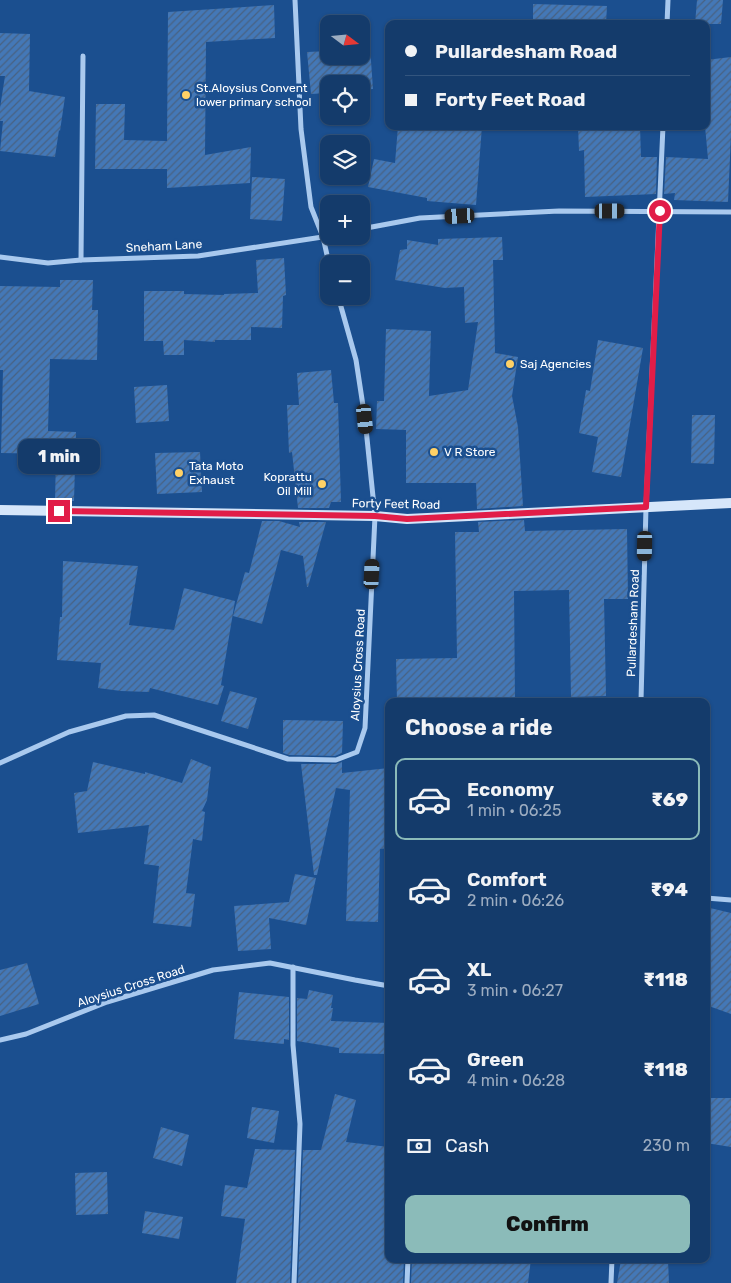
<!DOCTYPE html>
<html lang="en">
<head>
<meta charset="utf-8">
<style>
	:root { --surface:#143b6b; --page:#214673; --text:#f1f3f6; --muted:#9dadc1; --line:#33557e; --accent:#8bbbb9 }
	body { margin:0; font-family:Rubik,sans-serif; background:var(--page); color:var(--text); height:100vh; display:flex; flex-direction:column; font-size:19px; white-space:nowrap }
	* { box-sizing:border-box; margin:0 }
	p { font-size:16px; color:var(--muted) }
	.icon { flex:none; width:28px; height:28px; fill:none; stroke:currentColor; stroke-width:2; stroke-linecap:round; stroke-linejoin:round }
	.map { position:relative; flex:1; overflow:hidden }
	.details { position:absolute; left:385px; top:698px; width:325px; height:565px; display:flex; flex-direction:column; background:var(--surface); border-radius:10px; box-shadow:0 1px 4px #0004,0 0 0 1px var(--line) }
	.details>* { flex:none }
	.guide { position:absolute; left:385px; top:20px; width:325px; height:110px; border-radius:10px; box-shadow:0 1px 4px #0004,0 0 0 1px var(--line); display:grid; align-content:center; height:110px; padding:0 20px; background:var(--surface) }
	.needle { width:32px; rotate:106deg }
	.controls { position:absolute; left:320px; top:15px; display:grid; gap:10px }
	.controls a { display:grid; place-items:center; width:50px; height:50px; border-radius:10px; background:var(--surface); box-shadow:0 1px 4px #0004,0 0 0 1px var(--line); font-size:25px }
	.end { position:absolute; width:22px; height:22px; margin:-11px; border:6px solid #e11d48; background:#fff; box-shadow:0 0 0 2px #fff }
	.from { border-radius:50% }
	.bubble { position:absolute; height:35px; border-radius:10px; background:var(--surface); box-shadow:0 1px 4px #0004,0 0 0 1px var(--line); font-size:16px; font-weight:800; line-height:35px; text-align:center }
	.car { position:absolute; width:15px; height:30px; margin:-15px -8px; border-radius:6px; box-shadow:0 0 4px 1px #0007; background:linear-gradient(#222 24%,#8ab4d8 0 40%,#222 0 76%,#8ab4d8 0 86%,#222 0) }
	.guide b { display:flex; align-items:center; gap:18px; height:48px; font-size:19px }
	.guide b+b { border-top:1px solid var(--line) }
	.guide i { width:12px; height:12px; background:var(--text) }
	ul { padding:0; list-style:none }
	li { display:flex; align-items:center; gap:15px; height:82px; margin:0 10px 8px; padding:0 10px; border:2px solid transparent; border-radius:10px }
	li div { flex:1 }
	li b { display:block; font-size:19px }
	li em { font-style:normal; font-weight:800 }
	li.on { border-color:var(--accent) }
	li>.icon { width:45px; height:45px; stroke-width:1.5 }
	h2 { padding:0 20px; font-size:22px; line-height:60px }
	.pay { display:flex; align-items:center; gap:12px; height:55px; padding:0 20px; font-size:19px }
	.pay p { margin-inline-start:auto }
	.cta { display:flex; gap:10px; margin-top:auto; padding:10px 20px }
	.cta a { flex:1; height:58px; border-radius:10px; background:var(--accent); color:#111; font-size:20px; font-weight:800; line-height:58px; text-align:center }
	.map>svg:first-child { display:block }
</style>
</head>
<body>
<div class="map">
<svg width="731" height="1283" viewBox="0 0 731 1283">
	<defs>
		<pattern id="building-hatch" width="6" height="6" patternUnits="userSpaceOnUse" patternTransform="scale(1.25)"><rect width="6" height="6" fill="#4478b7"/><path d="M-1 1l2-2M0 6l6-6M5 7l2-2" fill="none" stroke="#486282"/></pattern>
	</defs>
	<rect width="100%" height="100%" fill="#1b4f8f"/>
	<g fill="url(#building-hatch)">
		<polygon points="697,0 723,0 721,24 695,24"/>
		<polygon points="533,4 607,6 606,24 533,24"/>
		<polygon points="274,5 275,38 206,42 205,155 251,147 250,183 167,188 167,169 95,169 96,104 125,104 124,140 167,141 168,12"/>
		<polygon points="0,33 30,34 29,91 65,97 60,131 59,130 55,157 0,151 3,121 0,121 0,108 5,76 0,76"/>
		<polygon points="370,47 373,89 361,90 361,84 329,84 329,93 311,94 307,52 329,51 329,56 361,56 361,48"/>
		<polygon points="731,57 731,135 728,202 674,200 675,193 664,194 666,157 708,159 705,126 706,126 706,60"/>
		<polygon points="398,126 482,126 476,205 427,201 427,198 368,187 374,159 395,163"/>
		<polygon points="578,126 640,126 641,157 657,157 656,194 585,197 584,150 579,151"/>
		<polygon points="252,177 285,179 282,221 250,219"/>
		<polygon points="502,237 503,260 493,260 495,353 518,357 512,396 518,427 523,506 477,509 476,483 406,483 406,430 376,429 377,401 384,401 386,329 431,331 429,396 468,390 478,322 465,323 464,287 445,288 395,280 400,250 407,249 407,240 438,245 438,239"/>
		<polygon points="284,258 286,295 283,296 282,328 251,327 251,340 215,340 215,342 184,340 184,355 164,355 163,341 144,341 144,291 184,291 184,294 224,295 224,294 258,293 256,260"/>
		<polygon points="60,280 93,280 92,310 98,310 97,360 50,359 48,431 76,432 74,501 55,501 56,454 1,453 3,370 0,370 0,286 60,287"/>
		<polygon points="598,340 643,348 621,477 592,472 598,437 579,433 586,390 590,391"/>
		<polygon points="331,370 334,403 338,403 341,502 331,502 329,508 298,508 292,452 289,453 287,405 299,405 297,373"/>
		<polygon points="167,385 169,421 136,423 134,387"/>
		<polygon points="692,415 715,415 714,464 691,463"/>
		<polygon points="200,452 202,492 157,494 155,453"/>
		<polygon points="524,520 525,531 627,529 628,599 604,599 606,696 571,697 569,590 514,591 515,701 397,701 396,659 457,658 455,532 479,532 478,522"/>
		<polygon points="262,521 279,521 300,527 299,522 326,522 308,587 307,587 303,556 281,550 262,624 233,616 245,572 249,573"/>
		<polygon points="63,561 138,566 129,625 174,630 184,588 235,601 221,685 224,686 218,705 150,688 149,692 121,691 98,688 101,663 57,660 60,617 62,617"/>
		<polygon points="230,691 257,698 248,729 221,721"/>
		<polygon points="283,720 343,721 342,753 335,756 289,755 283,753"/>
		<polygon points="191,759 211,767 207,800 202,811 205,812 202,841 193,839 186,893 195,894 191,927 153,923 159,866 144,864 149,825 78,833 74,793 87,791 93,762 145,774 145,772 182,783"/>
		<polygon points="342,762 342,773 389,768 389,848 380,849 378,922 346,921 350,790 336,788 317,875 314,875 301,764 336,764"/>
		<polygon points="295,874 316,878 306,925 269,918 271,949 238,951 234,906 289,902"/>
		<polygon points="706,907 731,913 731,1014 706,1005"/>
		<polygon points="27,963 39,1004 0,1016 0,970"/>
		<polygon points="309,990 333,995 331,1008 333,1008 331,1021 389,1023 389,1054 339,1053 339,1048 297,1041 297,998 307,999"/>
		<polygon points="239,992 289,997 289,1040 284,1039 284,1044 234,1039"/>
		<polygon points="335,1094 356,1100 346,1142 389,1147 389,1259 404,1259 403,1283 298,1283 303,1150 321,1150"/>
		<polygon points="706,1098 731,1098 731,1147 706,1143"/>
		<polygon points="252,1107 279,1111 274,1143 247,1138"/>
		<polygon points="161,1127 189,1135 182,1166 153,1158"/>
		<polygon points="255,1149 295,1150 290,1283 236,1283 245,1219 221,1216 225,1185 247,1188"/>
		<polygon points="107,1172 108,1214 76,1215 75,1173"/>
		<polygon points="145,1211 183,1217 179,1239 142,1233"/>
		<polygon points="412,1259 531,1259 528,1283 411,1283"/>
		<polygon points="621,1260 668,1260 669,1283 617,1283"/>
	</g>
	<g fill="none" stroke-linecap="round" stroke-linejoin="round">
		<g stroke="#a9c9ee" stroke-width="5">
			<polyline points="295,0 301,129 311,207 323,237 329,264"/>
			<polyline points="667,24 668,0"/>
			<polyline points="361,229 420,218 559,211 731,212"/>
			<polyline points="0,257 48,263 81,260 198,256 329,236"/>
			<polyline points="81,260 83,56"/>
			<polyline points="641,701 646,507 663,126"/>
			<polyline points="0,763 69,732 126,716 154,715 288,759 336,760 357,752 365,728 375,516 365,419 356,360 338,296"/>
			<polyline points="706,898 731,900"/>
			<polyline points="293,967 293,1045 300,1124 294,1283"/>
			<polyline points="0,1040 26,1034 107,1002 213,970 270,963 355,980 389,986"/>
			<polyline points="407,1283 408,1259"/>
			<polyline points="611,1283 612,1259"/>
		</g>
		<polyline stroke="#d6e6fa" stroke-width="10" points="0,510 375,516 407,519 731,503"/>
	</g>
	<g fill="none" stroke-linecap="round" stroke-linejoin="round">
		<polyline stroke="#e11d48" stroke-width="6" points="59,511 375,516 407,519 646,507 660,211"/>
	</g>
	<g fill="#ffd166" stroke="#1b4f8f" stroke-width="2">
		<circle cx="186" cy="95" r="5"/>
		<circle cx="510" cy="364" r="5"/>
		<circle cx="434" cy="452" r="5"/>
		<circle cx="179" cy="473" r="5"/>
		<circle cx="322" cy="484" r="5"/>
	</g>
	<g text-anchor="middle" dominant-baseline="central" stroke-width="5" stroke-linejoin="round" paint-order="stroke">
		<g font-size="12" fill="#fff" stroke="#1b4f8f" text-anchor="start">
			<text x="196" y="88">St.Aloysius Convent<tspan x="196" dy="14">lower primary school</tspan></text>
			<text x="520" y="364">Saj Agencies</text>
			<text x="444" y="452">V R Store</text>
			<text x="189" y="466">Tata Moto<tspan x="189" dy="14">Exhaust</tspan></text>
			<text x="312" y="477" text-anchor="end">Koprattu<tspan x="312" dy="14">Oil Mill</tspan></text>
		</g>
		<g font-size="12" fill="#fff" stroke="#1b4f8f">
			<text transform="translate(164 246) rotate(-3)">Sneham Lane</text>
			<text transform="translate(396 504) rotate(1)">Forty Feet Road</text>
			<text transform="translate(633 623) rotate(-88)">Pullardesham Road</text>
			<text transform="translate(358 665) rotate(-87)">Aloysius Cross Road</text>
			<text transform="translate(131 986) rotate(-18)">Aloysius Cross Road</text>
		</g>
	</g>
</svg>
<div class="controls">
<a><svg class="needle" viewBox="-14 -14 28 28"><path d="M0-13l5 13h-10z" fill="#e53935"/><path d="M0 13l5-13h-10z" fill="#9dadc1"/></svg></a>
<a><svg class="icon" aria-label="locate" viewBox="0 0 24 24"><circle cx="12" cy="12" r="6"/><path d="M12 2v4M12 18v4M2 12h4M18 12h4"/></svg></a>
<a><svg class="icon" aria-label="layers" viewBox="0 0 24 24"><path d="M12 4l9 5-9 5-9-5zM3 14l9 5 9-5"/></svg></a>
<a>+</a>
<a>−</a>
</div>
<i class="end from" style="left:660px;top:211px"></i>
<i class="end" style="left:59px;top:511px"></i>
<div class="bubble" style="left:18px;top:439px;width:82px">1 min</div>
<i class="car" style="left:610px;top:211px;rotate:90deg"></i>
<i class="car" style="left:460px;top:216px;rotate:267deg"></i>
<i class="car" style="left:365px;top:419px;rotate:174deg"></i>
<i class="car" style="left:645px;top:546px;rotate:181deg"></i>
<i class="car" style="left:372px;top:574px;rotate:3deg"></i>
<div class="guide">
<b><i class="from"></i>Pullardesham Road</b>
<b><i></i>Forty Feet Road</b>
</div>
<section class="details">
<h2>Choose a ride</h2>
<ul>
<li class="on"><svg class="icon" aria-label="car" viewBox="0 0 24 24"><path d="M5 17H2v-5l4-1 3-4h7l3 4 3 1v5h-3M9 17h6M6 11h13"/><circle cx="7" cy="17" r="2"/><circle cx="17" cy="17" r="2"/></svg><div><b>Economy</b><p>1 min · 06:25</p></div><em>₹69</em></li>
<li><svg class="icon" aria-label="car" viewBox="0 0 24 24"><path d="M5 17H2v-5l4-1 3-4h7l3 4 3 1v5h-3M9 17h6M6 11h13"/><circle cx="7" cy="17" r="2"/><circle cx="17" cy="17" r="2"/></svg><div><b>Comfort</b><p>2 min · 06:26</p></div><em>₹94</em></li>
<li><svg class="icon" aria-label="car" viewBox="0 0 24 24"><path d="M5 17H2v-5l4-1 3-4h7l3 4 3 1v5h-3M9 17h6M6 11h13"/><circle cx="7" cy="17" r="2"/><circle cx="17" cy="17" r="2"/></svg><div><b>XL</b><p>3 min · 06:27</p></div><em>₹118</em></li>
<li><svg class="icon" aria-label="car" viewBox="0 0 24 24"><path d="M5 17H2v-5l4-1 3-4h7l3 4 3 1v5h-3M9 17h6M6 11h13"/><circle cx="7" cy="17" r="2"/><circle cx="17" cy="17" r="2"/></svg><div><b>Green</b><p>4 min · 06:28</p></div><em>₹118</em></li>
</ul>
<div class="pay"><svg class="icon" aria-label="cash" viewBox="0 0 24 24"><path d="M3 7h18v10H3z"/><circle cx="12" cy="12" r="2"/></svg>Cash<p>230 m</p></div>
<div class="cta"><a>Confirm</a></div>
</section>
</div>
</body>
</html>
